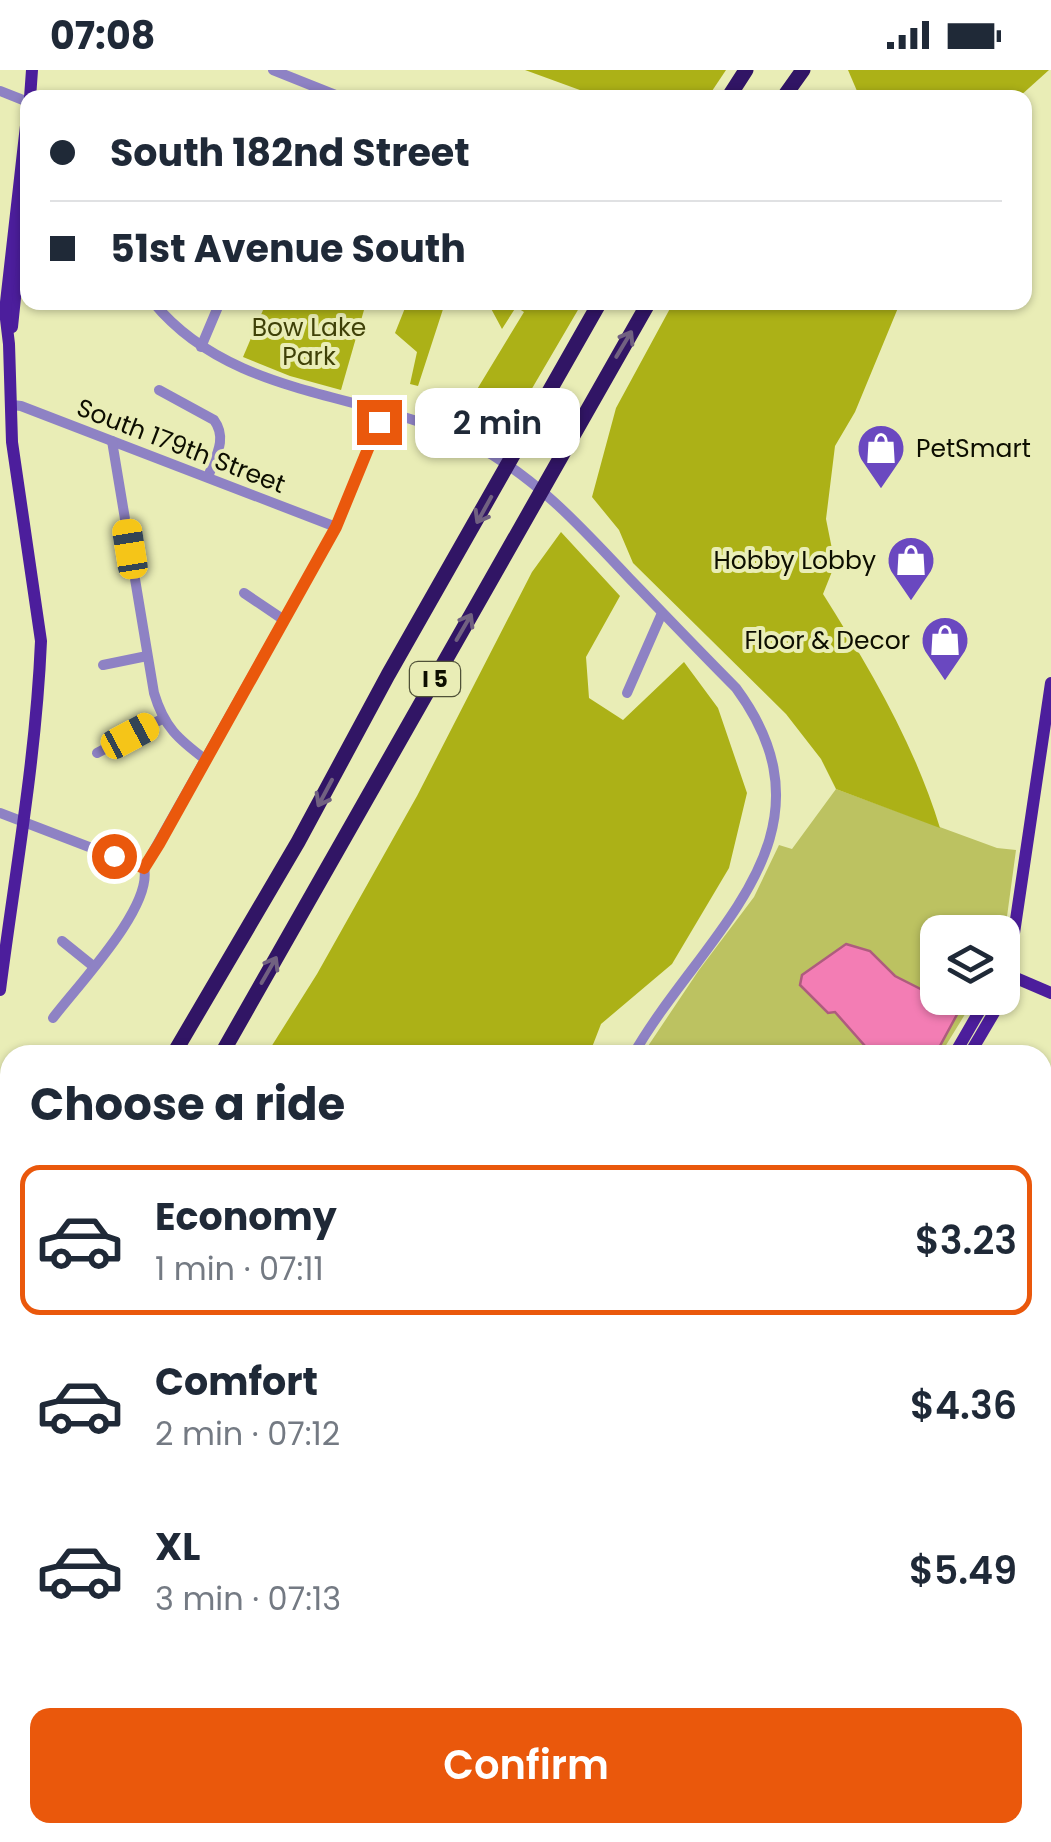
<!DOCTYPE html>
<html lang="en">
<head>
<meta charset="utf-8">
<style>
	:root { --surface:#fff; --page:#f2f2f3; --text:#1f2937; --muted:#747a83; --line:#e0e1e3; --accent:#ea580c }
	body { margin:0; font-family:Poppins,sans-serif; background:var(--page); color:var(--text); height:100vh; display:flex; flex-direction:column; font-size:38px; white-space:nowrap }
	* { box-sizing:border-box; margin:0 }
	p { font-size:32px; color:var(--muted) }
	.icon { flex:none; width:55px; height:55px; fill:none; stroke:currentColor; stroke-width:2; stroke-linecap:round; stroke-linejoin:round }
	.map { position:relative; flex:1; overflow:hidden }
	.panel { position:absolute; left:0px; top:975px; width:1052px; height:798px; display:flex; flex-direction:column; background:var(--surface); border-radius:30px 30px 0 0; box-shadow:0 2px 8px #0004 }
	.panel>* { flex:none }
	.guide { position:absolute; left:20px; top:20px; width:1012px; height:220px; border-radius:20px; box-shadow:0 2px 8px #0004; display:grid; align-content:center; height:220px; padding:0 30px; background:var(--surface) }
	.fabs { position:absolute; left:920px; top:845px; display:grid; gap:20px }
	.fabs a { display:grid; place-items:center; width:100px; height:100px; border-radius:20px; background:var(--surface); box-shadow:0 2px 8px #0004; font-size:50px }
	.end { position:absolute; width:45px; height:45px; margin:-22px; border:12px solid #ea580c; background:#fff; box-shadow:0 0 0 5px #fff }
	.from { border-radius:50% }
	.bubble { position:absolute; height:70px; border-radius:20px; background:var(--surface); box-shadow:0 2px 8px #0004; font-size:32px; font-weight:600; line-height:70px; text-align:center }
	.car { position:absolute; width:30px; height:60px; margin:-30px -15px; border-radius:12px; box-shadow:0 0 8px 2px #0007; background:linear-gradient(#f5c518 24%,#345 0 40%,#f5c518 0 76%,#345 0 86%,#f5c518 0) }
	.guide b { display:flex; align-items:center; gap:35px; height:95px; font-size:38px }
	.guide b+b { border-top:2px solid var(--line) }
	.guide i { width:25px; height:25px; background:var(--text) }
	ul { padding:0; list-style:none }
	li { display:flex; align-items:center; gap:30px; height:150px; margin:0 20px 15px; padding:0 10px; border:5px solid transparent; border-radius:20px }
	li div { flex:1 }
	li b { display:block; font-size:38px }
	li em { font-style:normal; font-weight:600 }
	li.on { border-color:var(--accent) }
	li>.icon { width:90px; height:90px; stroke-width:1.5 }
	h2 { padding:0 30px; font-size:45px; line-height:120px }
	.primary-button { display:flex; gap:20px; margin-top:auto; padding:20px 30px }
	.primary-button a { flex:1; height:115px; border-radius:20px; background:var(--accent); color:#fff; font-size:40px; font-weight:600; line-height:115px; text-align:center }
	.status { display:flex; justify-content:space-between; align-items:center; height:70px; padding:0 50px; background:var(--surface); direction:ltr }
	.status svg { height:28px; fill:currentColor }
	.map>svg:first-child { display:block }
</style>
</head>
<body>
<div class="status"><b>07:08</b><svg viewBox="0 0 49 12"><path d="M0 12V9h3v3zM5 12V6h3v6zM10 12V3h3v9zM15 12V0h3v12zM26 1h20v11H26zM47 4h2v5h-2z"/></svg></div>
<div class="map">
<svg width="1051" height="1772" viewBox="0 0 1051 1772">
	<rect width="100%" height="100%" fill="#e9edb6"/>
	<g fill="#bcc261">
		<polygon points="836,719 997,778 1016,780 1003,876 1002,862 938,862 938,928 975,928 940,985 642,985 699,900 754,827 779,775 792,779"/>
		<polygon points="477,1762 754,1762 761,1772 472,1772"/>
	</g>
	<g fill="#acb117">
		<polygon points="525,0 726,0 708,27 599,27"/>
		<polygon points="848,0 1049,0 1019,27 860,28"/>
		<polygon points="266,233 366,233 341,320 290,306 243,287"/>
		<polygon points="407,233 445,233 418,316 410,314 417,282 395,263"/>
		<polygon points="488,233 582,233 499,375 444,348 473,326 524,242 516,237 502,259"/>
		<path d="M 673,233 L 900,233 L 855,342 L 835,376 L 826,449 L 835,494 L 823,524 C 870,599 914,673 940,758 L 836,719 L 821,689 L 786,644 L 633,493 L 619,460 L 592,427 L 616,338 Z"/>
		<polygon points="561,462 620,526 586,587 589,628 623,650 684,592 718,638 747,723 729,798 672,894 601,954 589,985 266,985 317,904 417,726 532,502"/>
		<polygon points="0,1640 10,1643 10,1762 39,1763 20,1772 0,1772"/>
	</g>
	<polygon fill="#f37db4" stroke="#ae5c7e" stroke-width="2.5" points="846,874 870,881 895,906 960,939 935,985 873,985 835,942 828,943 800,915 802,905"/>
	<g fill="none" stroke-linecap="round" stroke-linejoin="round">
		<g stroke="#8e82c4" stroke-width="10">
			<polyline points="273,0 343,28"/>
			<polyline points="0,21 28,32"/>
			<path d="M 153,232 C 234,331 370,320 475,375 C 537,408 582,458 630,509 C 665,545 700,582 736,618 C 846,767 702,864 633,985"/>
			<polyline points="201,277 220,232"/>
			<path d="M 159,320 L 214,350 C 228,369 215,387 208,407"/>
			<polyline points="12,335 21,336 336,457"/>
			<path d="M 112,371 L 154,623 C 164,657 178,669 206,690"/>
			<polyline points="244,523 284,550"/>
			<polyline points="103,595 147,586"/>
			<polyline points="627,623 662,543"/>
			<polyline points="97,683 162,649"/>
			<polyline points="0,743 144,798"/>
			<polyline points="62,871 93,896"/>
			<path d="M 53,948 C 78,915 153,837 144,798 L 336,457 L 383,341"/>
			<polyline points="1042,1096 1051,1099"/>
			<polyline points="1042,1380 1051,1369"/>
			<polyline points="1042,1680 1051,1673"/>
		</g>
		<g stroke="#4c1e9c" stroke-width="12">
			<polyline points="30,28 32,0"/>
			<polyline points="12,257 27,112"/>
			<polyline points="1009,905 1051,923"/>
			<path d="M 0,920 C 15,803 36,689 41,571 L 12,372 L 9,274 L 5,241 L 28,38"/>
			<polyline points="954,985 987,928"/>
			<polyline points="969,985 1005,924 1051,613"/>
			<polyline points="241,1772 248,1762"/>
		</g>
		<g stroke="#311565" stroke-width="15">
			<polyline points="728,28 746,0"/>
			<polyline points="783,28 803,0"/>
			<polyline points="173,985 298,772 388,605 600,232"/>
			<polyline points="221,985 649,232"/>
			<polyline points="0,1239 10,1224"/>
			<polyline points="0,1291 10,1273"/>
			<polyline points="0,1372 10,1354"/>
			<polyline points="0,1391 10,1370"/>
		</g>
		<g stroke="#66694a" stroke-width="6">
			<g id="rail">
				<polyline points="1042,1545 1051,1535"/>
				<polyline points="1042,1568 1051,1558"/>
			</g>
		</g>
		<use href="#rail" stroke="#e9edb6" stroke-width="2.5" stroke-dasharray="8" stroke-linecap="butt"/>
	</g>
	<defs><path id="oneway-shaft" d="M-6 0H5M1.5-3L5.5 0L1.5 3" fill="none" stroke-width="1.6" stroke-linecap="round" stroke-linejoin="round" transform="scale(2.5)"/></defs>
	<g stroke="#716181">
		<use href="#oneway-shaft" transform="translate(624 274) rotate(-59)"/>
		<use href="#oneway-shaft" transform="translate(484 440) rotate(119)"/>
		<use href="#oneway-shaft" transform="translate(464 557) rotate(-60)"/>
		<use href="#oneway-shaft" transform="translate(325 723) rotate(118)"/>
		<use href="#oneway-shaft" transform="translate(269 900) rotate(-60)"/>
	</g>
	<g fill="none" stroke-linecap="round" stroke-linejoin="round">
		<polyline stroke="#ea580c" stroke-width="12" points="114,786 144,798 159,774 336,457 379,352"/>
	</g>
	<defs>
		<g id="shop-pin" transform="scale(2.5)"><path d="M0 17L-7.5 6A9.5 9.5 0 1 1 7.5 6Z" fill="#6a48c0" stroke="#e9edb6"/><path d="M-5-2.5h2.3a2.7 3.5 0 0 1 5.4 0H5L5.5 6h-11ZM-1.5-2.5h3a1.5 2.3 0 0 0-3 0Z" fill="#fff"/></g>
	</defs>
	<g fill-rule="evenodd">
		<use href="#shop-pin" x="881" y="378"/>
		<use href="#shop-pin" x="911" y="490"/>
		<use href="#shop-pin" x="945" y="570"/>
	</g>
	<g text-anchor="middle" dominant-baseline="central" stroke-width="8" stroke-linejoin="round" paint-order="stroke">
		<rect fill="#e9edb6" stroke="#4f5137" stroke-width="2.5" x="410" y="592" width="50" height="34" rx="8"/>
		<g font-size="22" font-weight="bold" fill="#0d0e00">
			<text x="435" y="609">I 5</text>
		</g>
		<g font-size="25" fill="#3f4108" stroke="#e9edb6">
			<text x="309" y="257">Bow Lake<tspan x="309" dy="29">Park</tspan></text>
		</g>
		<g font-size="25" fill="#0d0e00" stroke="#e9edb6">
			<text transform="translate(181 376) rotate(21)">South 179th Street</text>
		</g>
		<g font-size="25" fill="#0d0e00" stroke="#e9edb6" text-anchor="end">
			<text x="916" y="378" text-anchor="start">PetSmart</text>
			<text x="876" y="490">Hobby Lobby</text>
			<text x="910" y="570">Floor &amp; Decor</text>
		</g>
	</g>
</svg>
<div class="fabs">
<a><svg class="icon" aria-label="layers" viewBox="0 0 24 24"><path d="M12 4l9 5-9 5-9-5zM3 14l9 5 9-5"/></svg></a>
</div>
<i class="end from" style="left:114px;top:786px"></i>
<i class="end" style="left:379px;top:352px"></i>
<div class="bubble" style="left:415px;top:318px;width:165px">2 min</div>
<i class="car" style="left:130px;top:479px;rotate:351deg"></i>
<i class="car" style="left:130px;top:666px;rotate:62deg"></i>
<div class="guide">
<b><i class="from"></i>South 182nd Street</b>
<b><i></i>51st Avenue South</b>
</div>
<section class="panel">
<h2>Choose a ride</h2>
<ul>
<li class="on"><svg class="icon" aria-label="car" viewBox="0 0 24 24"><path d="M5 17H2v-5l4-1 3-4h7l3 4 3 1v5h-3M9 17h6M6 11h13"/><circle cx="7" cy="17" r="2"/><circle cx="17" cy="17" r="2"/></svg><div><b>Economy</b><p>1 min · 07:11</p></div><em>$3.23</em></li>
<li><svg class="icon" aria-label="car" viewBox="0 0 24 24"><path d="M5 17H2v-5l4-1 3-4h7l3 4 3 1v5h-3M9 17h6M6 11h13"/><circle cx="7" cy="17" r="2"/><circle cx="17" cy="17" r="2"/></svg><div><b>Comfort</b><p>2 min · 07:12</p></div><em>$4.36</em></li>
<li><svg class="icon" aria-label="car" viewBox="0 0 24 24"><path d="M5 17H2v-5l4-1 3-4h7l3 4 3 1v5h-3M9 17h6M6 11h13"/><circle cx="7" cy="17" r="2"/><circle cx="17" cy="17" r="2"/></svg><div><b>XL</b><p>3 min · 07:13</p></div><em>$5.49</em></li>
</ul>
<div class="primary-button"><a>Confirm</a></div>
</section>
</div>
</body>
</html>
